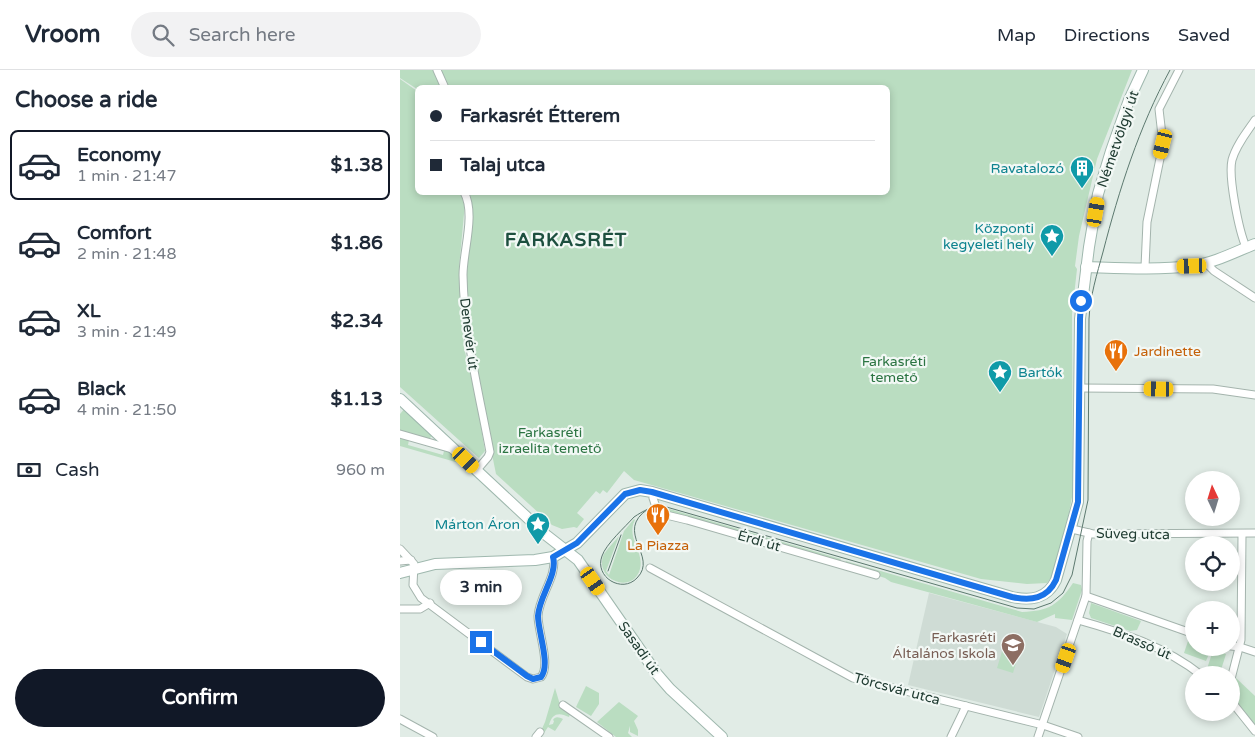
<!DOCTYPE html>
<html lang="en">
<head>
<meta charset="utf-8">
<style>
	:root { --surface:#fff; --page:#f2f2f3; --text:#1f2937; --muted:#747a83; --line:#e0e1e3; --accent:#111827 }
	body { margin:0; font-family:"Varela Round",sans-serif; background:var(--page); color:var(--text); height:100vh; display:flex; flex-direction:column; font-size:19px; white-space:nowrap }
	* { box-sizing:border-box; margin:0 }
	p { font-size:16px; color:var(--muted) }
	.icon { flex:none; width:28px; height:28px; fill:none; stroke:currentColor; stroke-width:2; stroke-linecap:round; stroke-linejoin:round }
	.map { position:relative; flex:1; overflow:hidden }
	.drawer { display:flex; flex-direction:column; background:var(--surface); width:400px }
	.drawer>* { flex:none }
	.hud { position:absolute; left:15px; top:15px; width:475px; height:110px; border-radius:8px; box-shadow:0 2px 8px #0003; display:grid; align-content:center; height:110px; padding:0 15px; background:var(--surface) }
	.needle { width:32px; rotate:356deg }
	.tools { position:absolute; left:785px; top:401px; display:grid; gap:10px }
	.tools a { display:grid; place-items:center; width:55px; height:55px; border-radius:50%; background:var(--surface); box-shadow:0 2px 8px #0003; font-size:25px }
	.end { position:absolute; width:22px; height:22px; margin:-11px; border:6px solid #1a73e8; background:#fff; box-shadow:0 0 0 2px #fff }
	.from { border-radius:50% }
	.bubble { position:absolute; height:35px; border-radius:18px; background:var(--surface); box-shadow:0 2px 8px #0003; font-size:16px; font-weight:700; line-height:35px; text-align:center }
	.car { position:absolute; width:15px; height:30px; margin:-15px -8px; border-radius:6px; box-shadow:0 0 4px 1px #0007; background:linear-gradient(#f5c518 24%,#345 0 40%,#f5c518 0 76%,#345 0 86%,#f5c518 0) }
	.hud b { display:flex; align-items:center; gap:18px; height:48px; font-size:19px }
	.hud b+b { border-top:1px solid var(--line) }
	.hud i { width:12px; height:12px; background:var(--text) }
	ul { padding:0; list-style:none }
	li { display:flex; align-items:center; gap:15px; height:70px; margin:0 10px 8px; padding:0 5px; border:2px solid transparent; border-radius:8px }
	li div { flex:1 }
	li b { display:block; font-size:19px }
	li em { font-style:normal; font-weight:700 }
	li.selected { border-color:var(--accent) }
	li>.icon { width:45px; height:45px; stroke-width:1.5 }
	h2 { padding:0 15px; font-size:22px; line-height:60px }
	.pay { display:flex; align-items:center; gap:12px; height:55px; padding:0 15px; font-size:19px }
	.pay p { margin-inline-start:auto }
	.cta { display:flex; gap:10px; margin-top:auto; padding:10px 15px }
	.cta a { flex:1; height:58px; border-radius:30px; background:var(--accent); color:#fff; font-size:20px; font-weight:700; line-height:58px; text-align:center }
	header { display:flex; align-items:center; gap:30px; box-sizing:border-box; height:70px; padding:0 25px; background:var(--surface); border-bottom:1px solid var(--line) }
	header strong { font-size:24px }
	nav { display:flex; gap:28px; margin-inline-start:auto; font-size:18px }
	.search { width:350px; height:45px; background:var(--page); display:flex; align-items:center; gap:12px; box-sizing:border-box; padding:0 18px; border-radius:28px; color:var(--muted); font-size:19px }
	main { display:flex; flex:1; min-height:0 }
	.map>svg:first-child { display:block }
</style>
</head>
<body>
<header>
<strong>Vroom</strong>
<div class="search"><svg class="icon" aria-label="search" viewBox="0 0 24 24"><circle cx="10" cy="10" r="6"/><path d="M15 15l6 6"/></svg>Search here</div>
<nav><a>Map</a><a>Directions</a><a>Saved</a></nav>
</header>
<main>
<section class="drawer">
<h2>Choose a ride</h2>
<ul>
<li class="selected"><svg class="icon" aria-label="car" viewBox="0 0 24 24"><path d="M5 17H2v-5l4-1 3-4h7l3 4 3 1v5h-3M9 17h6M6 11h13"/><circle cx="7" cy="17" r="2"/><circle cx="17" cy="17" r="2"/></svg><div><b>Economy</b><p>1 min · 21:47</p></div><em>$1.38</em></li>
<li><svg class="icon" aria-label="car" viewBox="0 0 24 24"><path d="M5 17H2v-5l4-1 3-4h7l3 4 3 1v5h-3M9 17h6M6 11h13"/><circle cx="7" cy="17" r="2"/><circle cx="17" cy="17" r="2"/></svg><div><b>Comfort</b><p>2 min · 21:48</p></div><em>$1.86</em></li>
<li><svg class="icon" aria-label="car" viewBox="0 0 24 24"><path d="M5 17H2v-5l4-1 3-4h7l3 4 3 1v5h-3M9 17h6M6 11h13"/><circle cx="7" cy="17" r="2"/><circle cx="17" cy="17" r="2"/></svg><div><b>XL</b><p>3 min · 21:49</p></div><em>$2.34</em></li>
<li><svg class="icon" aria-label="car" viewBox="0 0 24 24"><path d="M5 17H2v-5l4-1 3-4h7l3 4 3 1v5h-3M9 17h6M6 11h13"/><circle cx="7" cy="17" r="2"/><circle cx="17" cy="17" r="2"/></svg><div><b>Black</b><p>4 min · 21:50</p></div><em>$1.13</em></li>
</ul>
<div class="pay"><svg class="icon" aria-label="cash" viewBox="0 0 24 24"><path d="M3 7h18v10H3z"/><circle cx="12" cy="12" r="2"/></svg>Cash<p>960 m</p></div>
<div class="cta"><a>Confirm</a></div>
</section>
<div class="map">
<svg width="855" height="667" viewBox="0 0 855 667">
	<rect width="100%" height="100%" fill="#e1ece6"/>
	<polygon fill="#cfdcd5" points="529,523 656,557 667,564 639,647 508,615"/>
	<g fill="#baddc1">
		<polygon points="0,0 33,0 41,17 18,18 17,19 0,8"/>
		<polygon points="38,0 732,0 697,89 679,166 675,196 677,199 672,244 673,422 669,443 652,506 647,513 627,514 581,509 234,410 224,401 207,423 203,420 200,424 196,421 177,443 184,449 177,458 174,457 162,459 152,455 96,404 72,285 65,214 71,134 70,123 488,122 488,18 47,18"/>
		<polygon points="0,9 17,21 18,122 61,123 65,133 59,198 64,278 76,327 85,381 79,388 0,317"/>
		<polygon points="6,337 34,364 27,371 0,362 0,344"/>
		<polygon points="0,367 9,370 8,375 43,385 44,381 50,382 59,393 0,376"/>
		<polygon points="258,438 266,438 441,489 439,492 259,441"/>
		<path d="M 234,449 L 235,450 C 225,468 247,484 239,502 C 229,525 193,507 204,484 C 208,478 214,472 219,466 L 206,501 L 209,505 L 224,461 Z"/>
		<path d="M 446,491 L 622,542 C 649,541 658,535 673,513 L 681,515 L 682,520 L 672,550 L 655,548 L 655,544 L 637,552 L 491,512 L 485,508 L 444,495 Z"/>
		<polygon points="691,533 741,551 737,560 730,561 691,548 689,543"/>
		<polygon points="606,568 622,573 613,603 597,598"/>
		<polygon points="788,571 794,573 794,578 811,579 806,591 784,583"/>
		<polygon points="813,580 826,584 820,603 807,599"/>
		<polygon points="836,608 855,626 855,655 834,628"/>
		<polygon points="186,616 199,623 199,634 191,646 176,637"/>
		<path d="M 155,618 L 161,638 L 170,644 L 169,647 C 159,642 152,643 149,655 L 153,654 L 154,651 L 153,650 C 155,646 159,647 163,649 L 155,661 L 148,657 L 144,663 L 141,661 L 145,652 Z"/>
		<polygon points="219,632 238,646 234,651 238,660 238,666 230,662 230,656 228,663 232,667 216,667 197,652"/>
	</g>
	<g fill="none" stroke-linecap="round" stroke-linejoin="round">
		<g stroke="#a4b4ad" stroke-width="9">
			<g id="street">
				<polyline points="37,0 45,18"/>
				<path d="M 64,122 C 76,144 63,181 63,205 C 64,265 79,323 90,382 L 88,387 L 76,401"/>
				<path d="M 846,177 C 839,161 828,107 832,90 C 836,75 847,62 855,50"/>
				<polyline points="806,193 814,201 855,228"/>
				<polyline points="745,197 747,152 763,74 759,39 779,0"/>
				<polyline points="679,318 813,319 855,325"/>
				<polyline points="0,364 52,379"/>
				<polyline points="253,428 258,443 287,450 476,505"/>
				<polyline points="672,459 693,464 855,463"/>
				<path d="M 0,479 L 14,494 L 13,515 L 21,528 L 127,607 L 133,609 L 141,607 C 151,595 138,562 138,546 C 139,526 158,505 153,487"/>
				<polyline points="0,491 11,490"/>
				<polyline points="250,498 453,608 643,655 678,667"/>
				<polyline points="686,526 794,564"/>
				<polyline points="0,539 20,539 30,533"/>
				<path d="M 678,550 C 721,562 766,577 801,605"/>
				<polyline points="831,576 840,577 855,582"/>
				<polyline points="831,609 841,570 842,465"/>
				<polyline points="831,631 855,661"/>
				<polyline points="163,635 209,667"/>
				<polyline points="0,649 33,667"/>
				<polyline points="136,667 140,662"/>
				<polyline points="551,667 566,636"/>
				<polyline points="638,667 686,526 687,471 689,463"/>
			</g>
		</g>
		<g stroke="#9fb8ae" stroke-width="12">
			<g id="secondary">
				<path d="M 686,197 C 721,198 758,200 792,196 C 814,193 835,182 855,174"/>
				<polyline points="0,329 146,465 178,490 257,604 270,619 322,667"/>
				<path d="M 0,503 L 35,494 L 135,490 L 153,487 L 177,473 L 225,424 L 240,420 L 252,422 L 612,527 C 631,531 647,529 656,510 L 678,432 L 680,249 L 689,177 L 698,124 L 711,81 L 729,30 L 743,0"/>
			</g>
		</g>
		<use href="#street" stroke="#fff" stroke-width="7"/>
		<use href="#secondary" stroke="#fff" stroke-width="10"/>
		<g stroke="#5c796f" stroke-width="1">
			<path d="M 248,439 C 213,462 259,486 237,508 C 222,524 194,507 202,486 C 206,474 225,457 234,447 C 243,441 252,436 263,436 L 617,538 L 634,539 L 651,533 L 663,523 L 672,505 L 688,430 L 689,249 C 690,226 697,204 703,182 C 719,120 739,57 770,0"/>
			<polyline points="208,501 221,465"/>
		</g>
	</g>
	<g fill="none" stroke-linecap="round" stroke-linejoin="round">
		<path stroke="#1a73e8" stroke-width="6" d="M 81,572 L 127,606 L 133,609 L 141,607 C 151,595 138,562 138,546 C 139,526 158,505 153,487 L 177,473 L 225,424 L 240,420 L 252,422 L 612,527 C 631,531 647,529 656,510 L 678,432 L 680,249 L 681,231"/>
	</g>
	<defs>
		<g id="building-pin" transform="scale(1.25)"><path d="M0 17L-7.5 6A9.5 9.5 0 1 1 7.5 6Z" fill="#0f9aa8" stroke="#f2f8f5"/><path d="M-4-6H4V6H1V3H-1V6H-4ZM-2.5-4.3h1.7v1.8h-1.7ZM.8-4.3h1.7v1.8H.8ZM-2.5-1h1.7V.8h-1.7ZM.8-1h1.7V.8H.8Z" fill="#fff"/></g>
		<g id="sight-pin" transform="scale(1.25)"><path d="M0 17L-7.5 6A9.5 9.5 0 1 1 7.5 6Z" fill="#0f9aa8" stroke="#f2f8f5"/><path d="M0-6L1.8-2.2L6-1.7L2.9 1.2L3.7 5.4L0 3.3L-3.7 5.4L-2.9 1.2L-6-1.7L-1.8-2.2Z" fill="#fff"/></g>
		<g id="restaurant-pin" transform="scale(1.25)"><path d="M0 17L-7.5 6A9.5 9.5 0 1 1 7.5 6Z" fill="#e8710a" stroke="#f2f8f5"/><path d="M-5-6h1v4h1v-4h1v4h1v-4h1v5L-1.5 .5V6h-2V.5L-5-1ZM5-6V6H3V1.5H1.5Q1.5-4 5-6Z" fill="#fff"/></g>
		<g id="school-pin" transform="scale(1.25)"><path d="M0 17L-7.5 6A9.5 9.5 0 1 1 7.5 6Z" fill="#8d6e63" stroke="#f2f8f5"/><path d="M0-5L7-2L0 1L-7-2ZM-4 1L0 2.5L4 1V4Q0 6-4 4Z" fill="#fff"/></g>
	</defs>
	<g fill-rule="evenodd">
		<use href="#building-pin" x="682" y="98"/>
		<use href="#sight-pin" x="652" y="166"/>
		<use href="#restaurant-pin" x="716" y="281"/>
		<use href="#sight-pin" x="600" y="302"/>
		<use href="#restaurant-pin" x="258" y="445"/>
		<use href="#sight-pin" x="138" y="454"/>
		<use href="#school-pin" x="613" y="575"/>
	</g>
	<g text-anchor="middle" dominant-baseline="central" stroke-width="4.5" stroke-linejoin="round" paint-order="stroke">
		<g font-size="14" fill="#213d33" stroke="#f2f8f5">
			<text transform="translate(718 69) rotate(-71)">Németvölgyi út</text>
			<text transform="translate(69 264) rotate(83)">Denevér út</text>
			<text transform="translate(733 464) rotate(1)">Süveg utca</text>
			<text transform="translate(359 471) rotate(16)">Érdi út</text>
			<text transform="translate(742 573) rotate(24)">Brassó út</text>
			<text transform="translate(239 578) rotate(55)">Sasadi út</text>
			<text transform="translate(497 619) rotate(15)">Törcsvár utca</text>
		</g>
		<g font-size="14" fill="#0d838f" stroke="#f2f8f5" text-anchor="end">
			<text x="664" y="98">Ravatalozó</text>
			<text x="634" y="158">Központi<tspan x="634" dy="16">kegyeleti hely</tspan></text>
			<text x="618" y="302" text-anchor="start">Bartók</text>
			<text x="120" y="454">Márton Áron</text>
		</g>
		<g font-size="14" fill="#c56008" stroke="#f2f8f5" text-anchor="start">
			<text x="734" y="281">Jardinette</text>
			<text x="258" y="475" text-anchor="middle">La Piazza</text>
		</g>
		<g font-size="14" fill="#2b7442" stroke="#f2f8f5">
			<text x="494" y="291">Farkasréti<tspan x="494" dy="16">temető</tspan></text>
			<text x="150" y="362">Farkasréti<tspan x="150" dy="16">izraelita temető</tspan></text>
		</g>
		<g font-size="14" fill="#785e54" stroke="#f2f8f5" text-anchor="end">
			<text x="596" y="567">Farkasréti<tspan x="596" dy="16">Általános Iskola</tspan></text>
		</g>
		<g font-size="19" font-weight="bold" letter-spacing="1" fill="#1d4f3f" stroke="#f2f8f5">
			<text x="166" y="170">FARKASRÉT</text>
		</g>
	</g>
</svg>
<div class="tools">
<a><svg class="needle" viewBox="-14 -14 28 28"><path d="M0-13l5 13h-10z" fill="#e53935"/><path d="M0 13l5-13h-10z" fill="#747a83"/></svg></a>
<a><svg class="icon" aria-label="locate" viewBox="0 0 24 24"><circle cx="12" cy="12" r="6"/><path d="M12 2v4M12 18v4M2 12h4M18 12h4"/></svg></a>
<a>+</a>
<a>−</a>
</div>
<i class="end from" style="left:681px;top:231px"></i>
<i class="end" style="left:81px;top:572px"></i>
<div class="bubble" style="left:40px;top:500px;width:82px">3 min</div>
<i class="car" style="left:763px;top:74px;rotate:194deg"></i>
<i class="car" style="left:696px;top:142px;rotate:10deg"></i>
<i class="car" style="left:792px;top:196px;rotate:268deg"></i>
<i class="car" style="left:759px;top:319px;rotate:271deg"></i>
<i class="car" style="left:66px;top:390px;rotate:134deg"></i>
<i class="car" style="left:193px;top:511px;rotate:145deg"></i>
<i class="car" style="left:666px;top:588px;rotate:199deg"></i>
<div class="hud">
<b><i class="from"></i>Farkasrét Étterem</b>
<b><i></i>Talaj utca</b>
</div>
</div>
</main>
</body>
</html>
